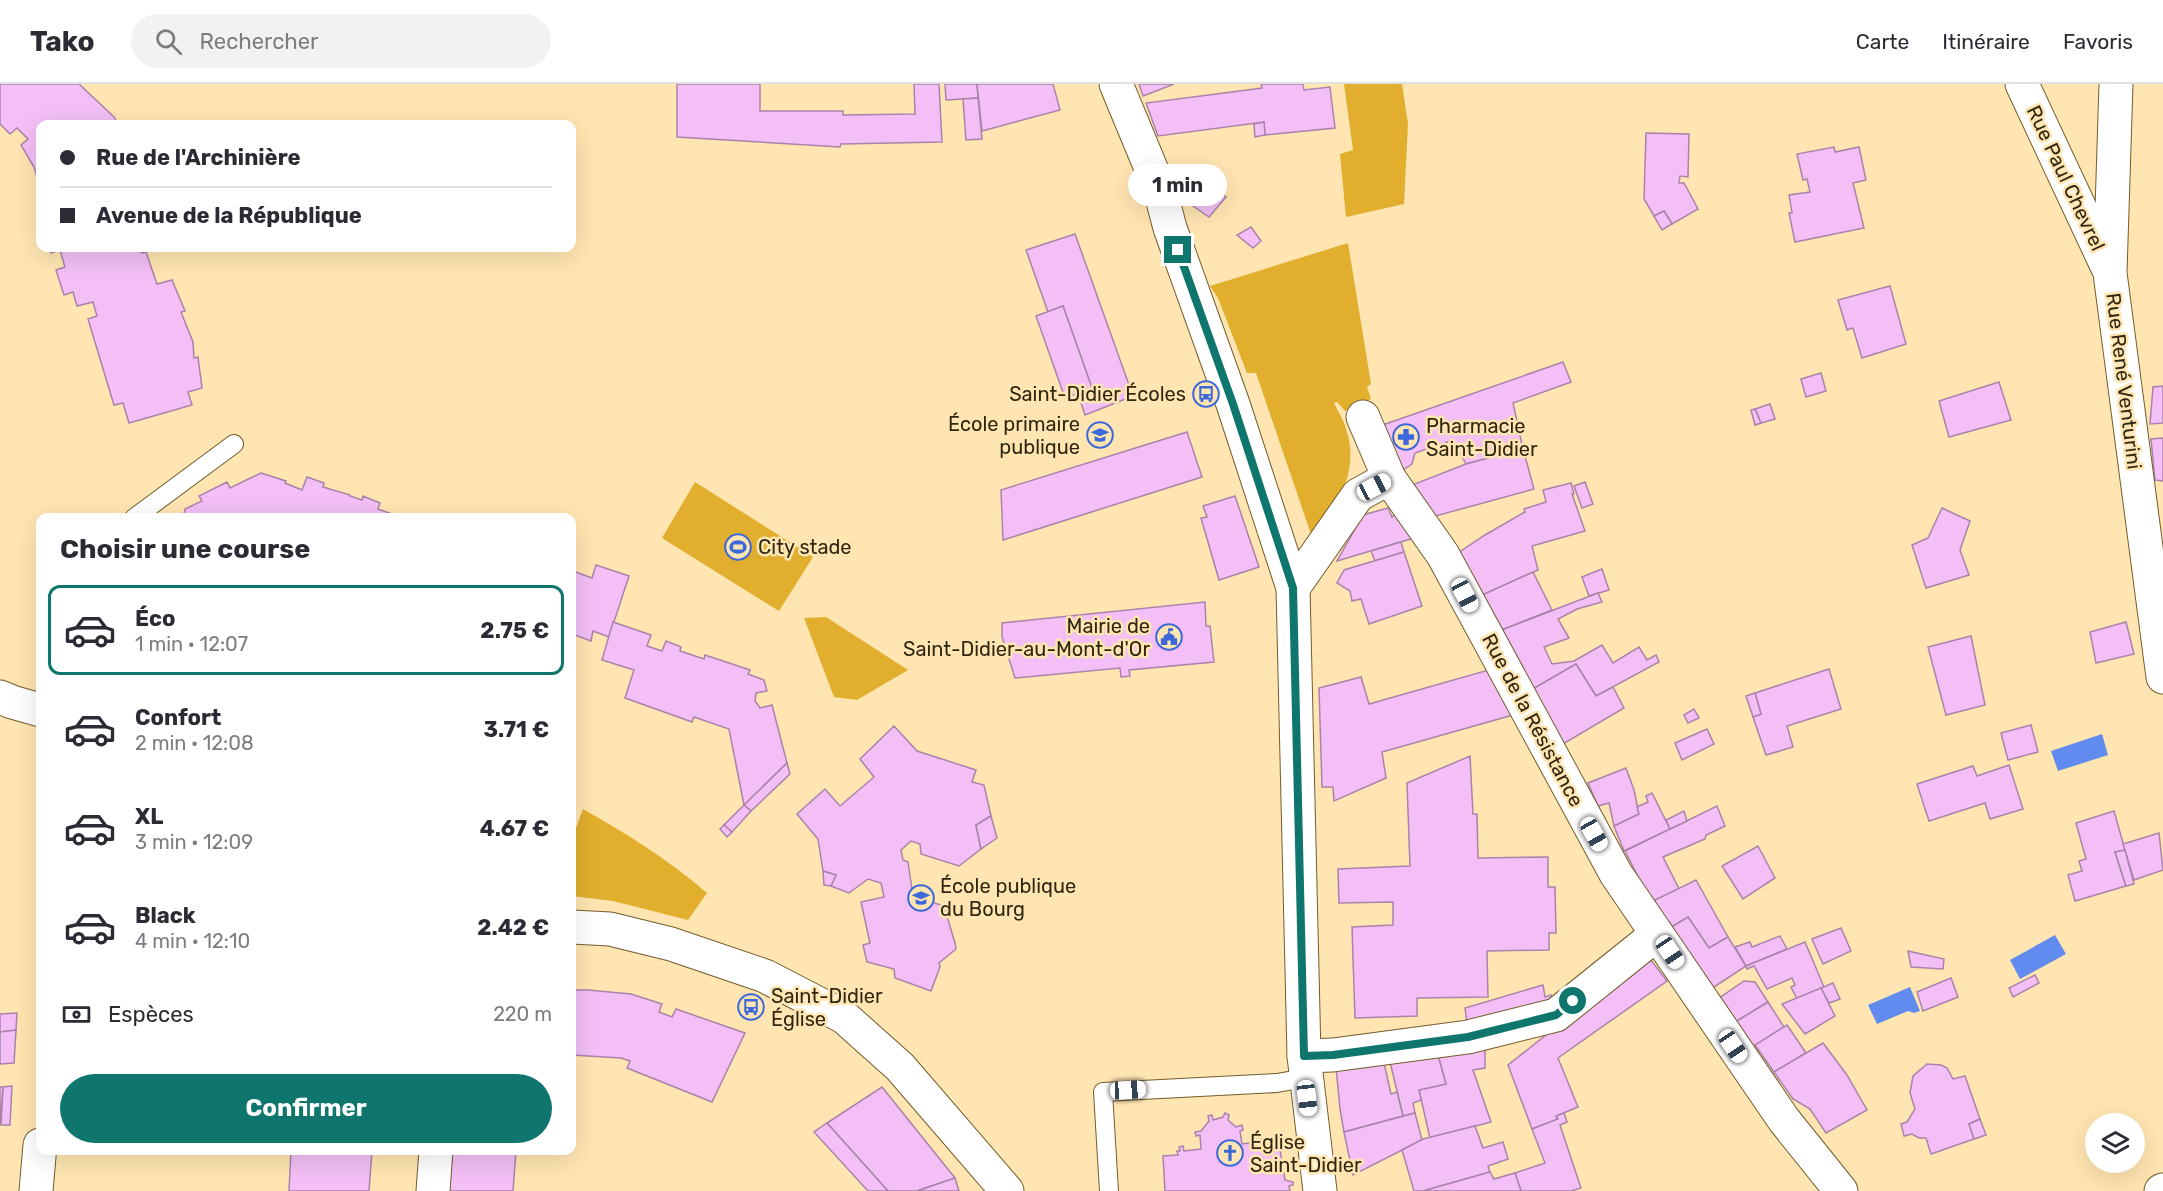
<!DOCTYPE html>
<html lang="fr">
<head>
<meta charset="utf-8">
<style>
	:root { --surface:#fff; --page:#f2f2f3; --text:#2b2b33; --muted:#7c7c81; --line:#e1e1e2; --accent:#0f766e }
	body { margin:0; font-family:Rubik,sans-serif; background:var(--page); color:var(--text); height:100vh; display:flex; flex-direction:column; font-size:22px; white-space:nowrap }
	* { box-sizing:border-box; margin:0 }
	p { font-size:20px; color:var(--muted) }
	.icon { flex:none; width:33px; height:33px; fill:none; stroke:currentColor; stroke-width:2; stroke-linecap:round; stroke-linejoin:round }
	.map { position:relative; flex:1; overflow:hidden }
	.sheet { position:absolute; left:36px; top:429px; width:540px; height:642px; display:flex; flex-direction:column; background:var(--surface); border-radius:12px; box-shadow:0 6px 24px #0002 }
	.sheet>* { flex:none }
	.guide { position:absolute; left:36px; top:36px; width:540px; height:132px; border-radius:12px; box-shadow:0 6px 24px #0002; display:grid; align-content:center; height:132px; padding:0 24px; background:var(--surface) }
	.controls { position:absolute; left:2085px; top:1029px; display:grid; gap:12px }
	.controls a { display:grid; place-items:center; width:60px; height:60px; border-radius:50%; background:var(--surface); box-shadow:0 6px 24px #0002; font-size:30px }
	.end { position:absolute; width:27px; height:27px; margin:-14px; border:8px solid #0f766e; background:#fff; box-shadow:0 0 0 3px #fff }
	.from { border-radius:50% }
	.bubble { position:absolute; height:42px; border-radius:21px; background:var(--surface); box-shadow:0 6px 24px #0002; font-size:20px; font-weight:700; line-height:42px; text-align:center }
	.car { position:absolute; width:18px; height:36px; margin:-18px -9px; border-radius:8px; box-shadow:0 0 4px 2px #0007; background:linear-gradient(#fff 24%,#345 0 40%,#fff 0 76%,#345 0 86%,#fff 0) }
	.guide b { display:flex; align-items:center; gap:21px; height:57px; font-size:22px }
	.guide b+b { border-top:2px solid var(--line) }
	.guide i { width:15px; height:15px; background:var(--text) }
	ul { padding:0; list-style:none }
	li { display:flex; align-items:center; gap:18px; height:90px; margin:0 12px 9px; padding:0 12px; border:3px solid transparent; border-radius:12px }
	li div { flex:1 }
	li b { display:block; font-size:22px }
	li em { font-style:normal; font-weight:700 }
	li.on { border-color:var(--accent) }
	li>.icon { width:54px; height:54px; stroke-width:1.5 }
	h2 { padding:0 24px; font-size:27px; line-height:72px }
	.pay { display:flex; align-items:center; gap:15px; height:66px; padding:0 24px; font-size:22px }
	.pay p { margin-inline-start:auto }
	.primary-button { display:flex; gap:12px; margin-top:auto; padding:12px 24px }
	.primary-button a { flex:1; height:69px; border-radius:36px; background:var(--accent); color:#fff; font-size:24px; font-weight:700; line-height:69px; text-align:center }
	header { display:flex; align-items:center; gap:36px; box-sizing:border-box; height:84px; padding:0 30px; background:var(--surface); border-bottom:2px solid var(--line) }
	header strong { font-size:28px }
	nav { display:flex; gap:33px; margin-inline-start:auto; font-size:21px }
	.search { width:420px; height:54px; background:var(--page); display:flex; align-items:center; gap:15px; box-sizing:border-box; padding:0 21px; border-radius:33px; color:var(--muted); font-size:22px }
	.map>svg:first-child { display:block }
</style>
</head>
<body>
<header>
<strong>Tako</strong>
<div class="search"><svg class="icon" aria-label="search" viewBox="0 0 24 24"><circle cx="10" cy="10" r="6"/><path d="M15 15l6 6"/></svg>Rechercher</div>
<nav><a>Carte</a><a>Itinéraire</a><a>Favoris</a></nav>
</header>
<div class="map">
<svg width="2163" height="1107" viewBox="0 0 2163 1107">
	<rect width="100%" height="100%" fill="#ffe5b1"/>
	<g fill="#e1ae2d">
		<polygon points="1344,0 1402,0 1408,40 1404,120 1346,133 1340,70 1353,66"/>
		<path d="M 1348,159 L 1371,300 L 1367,303 L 1371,315 L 1345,327 L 1337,318 L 1334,319 C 1338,328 1344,336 1346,345 C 1361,388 1335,424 1314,459 L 1256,289 L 1247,289 L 1218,214 L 1210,202 Z"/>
		<polygon points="695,398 813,473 779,527 662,454"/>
		<polygon points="826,533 908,586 857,616 834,613 804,534"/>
		<path d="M 583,725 C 627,750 669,776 707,809 L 688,836 L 613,817 L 572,812 L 572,755 Z"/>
	</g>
	<g fill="#618bee">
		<polygon points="2102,650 2108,671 2058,687 2051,667"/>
		<polygon points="2055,851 2066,870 2020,895 2010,876"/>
		<polygon points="1910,903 1920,927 1914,929 1908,927 1877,940 1868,921"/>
	</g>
	<g fill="#f3bff6" stroke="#a983aa" stroke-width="1.5">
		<polygon points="0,0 79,0 114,33 118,40 40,40 40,103 34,83 21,61 28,55 17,44 10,50 0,40"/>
		<polygon points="677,0 760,0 760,27 843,27 843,31 915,30 914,0 939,0 942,58 841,60 840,63 677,53"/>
		<polygon points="945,0 977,0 978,14 946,16"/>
		<polygon points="977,0 1053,0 1060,26 982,47"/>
		<polygon points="1139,0 1174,0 1143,12"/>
		<polygon points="1261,0 1303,0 1304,6 1330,3 1335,44 1265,51 1264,38 1158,52 1146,19 1262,4"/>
		<polygon points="978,14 982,55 966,56 963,15"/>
		<polygon points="1264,38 1265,51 1255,53 1254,40"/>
		<polygon points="1646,49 1689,50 1688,93 1680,92 1679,99 1684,99 1698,125 1672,140 1664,127 1654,132 1644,115"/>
		<polygon points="1834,63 1835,68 1859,63 1866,96 1853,99 1864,144 1795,158 1789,129 1792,129 1789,111 1810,108 1807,95 1803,96 1797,70"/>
		<polygon points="1192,90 1226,113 1209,133 1174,109 1176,101"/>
		<polygon points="1664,127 1672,140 1662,146 1654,132"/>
		<polygon points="1251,143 1261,157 1253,164 1237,151"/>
		<polygon points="1075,150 1133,312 1085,331 1078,310 1092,304 1063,222 1048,228 1026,166"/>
		<polygon points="50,164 140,164 142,169 146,168 157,200 172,196 185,227 181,228 193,258 194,274 198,273 202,304 188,308 192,321 129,339 123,319 114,321 88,235 97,232 93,218 77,222 73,208 64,211 56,186 65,183 60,166 51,169"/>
		<polygon points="1890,202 1906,260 1862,274 1853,244 1847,246 1838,216"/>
		<polygon points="1063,222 1092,304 1065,314 1036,232"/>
		<polygon points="1563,278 1571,298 1513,319 1523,365 1466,380 1453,356 1415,369 1412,380 1403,386 1377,343"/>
		<polygon points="1821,289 1826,307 1806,313 1801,295"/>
		<polygon points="1999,298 2011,336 1949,353 1939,317"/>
		<polygon points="2163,302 2163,339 2150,340 2153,303"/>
		<polygon points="1770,320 1775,335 1761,339 1755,325"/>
		<polygon points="1755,325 1761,339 1755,341 1751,326"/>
		<polygon points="1187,348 1202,393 1003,456 1001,406"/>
		<polygon points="2163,354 2163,397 2155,396 2151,355"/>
		<polygon points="1523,365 1534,405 1432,433 1412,401 1466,380"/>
		<polygon points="261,389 286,397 285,399 302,406 307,393 324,399 323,403 350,411 350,412 362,416 363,412 380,419 378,425 403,434 183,434 185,425 202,417 199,412 227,398 230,404"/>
		<polygon points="1585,398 1593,420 1582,424 1574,402"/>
		<polygon points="1571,399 1574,410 1572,410 1585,447 1532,462 1538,486 1480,512 1455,471 1485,451 1525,428 1524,425 1546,418 1543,406"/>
		<polygon points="1235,412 1259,483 1219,496 1201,434 1207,433 1203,422"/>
		<polygon points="1388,424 1392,433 1399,427 1414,454 1337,477 1363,431"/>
		<polygon points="1942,424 1970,437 1960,466 1969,491 1926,504 1912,461 1928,454"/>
		<polygon points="1401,458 1404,468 1375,477 1371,467"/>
		<polygon points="1404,468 1422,522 1369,540 1361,515 1352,517 1350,507 1337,499 1344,486"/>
		<polygon points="572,480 575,481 573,487 592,494 596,481 629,492 609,553 593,547 591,557 572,550"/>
		<polygon points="1602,485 1609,506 1589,512 1582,493"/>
		<polygon points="1533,488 1552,526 1499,547 1480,512"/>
		<polygon points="1598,509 1602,518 1577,525 1558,535 1569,554 1544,563 1552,580 1574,577 1602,561 1613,579 1639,563 1647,576 1656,571 1659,578 1596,612 1576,580 1531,606 1499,547"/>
		<polygon points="1205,518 1206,542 1210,542 1214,578 1129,586 1130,592 1121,593 1120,584 1015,594 1002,553 1002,539"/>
		<polygon points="613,538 651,551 647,562 662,567 666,557 681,563 680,567 704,575 705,571 750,586 748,590 764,596 767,607 756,609 755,617 760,624 772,621 787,679 744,721 729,645 694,633 692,638 625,614 634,586 602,576"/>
		<polygon points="2126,538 2134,570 2096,579 2090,548"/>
		<polygon points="1971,552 1985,621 1946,631 1928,563"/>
		<polygon points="1576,580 1596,612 1613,603 1624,624 1563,660 1531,606"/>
		<polygon points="1492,585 1520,629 1382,668 1386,694 1334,717 1333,703 1322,703 1319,604 1361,593 1369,620"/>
		<polygon points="1829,585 1841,625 1787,642 1793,663 1766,671 1753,633 1761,630 1755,609"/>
		<polygon points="1755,609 1761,630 1753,633 1746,612"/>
		<polygon points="1694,625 1699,634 1688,639 1684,631"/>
		<polygon points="2031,641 2038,668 2008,676 2001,649"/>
		<polygon points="894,642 917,667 976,686 972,698 984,701 991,732 976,741 981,765 959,782 921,770 920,760 911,757 901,766 903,776 908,778 913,812 944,822 955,859 956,865 939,879 940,883 931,907 895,894 894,885 867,878 863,861 870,859 861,818 884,813 881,799 868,795 849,809 831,802 836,791 823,787 818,755 797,730 825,705 840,722 874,693 860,675"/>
		<polygon points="1707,645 1714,660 1682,676 1675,659"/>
		<polygon points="1470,672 1473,730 1477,730 1478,774 1548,773 1548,803 1555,803 1556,849 1549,849 1549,866 1487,867 1488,913 1417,914 1417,932 1355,934 1352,843 1393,841 1393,818 1339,819 1338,785 1410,782 1407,699"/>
		<polygon points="787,679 790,690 751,727 744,721"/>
		<polygon points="2009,681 2023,725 1990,735 1985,719 1929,737 1917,700 1973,682 1977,692"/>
		<polygon points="1626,684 1634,706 1639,730 1614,742 1609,719 1598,722 1588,699"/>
		<polygon points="1652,709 1670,745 1624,767 1614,742 1639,730 1637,723 1648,718 1646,712"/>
		<polygon points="744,721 751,727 732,748 724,741"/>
		<polygon points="1717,722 1725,742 1706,751 1705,755 1663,773 1679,805 1651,818 1625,767"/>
		<polygon points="1684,727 1687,737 1670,745 1666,736"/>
		<polygon points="2114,727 2125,766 2115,768 2126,802 2075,817 2068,791 2082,787 2079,777 2086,775 2076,739"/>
		<polygon points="991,732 997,754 981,765 976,741"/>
		<polygon points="724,741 732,748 727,753 720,745"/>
		<polygon points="2159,749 2163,786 2134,796 2123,760"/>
		<polygon points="1758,762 1775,794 1743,815 1722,782"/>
		<polygon points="2125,766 2134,800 2126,802 2115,768"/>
		<polygon points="823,787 836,791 831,802 824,801"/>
		<polygon points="1696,796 1728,853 1709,864 1688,833 1665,847 1651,818"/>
		<polygon points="1688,833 1709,864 1728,853 1746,882 1708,907 1665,847"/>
		<polygon points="1841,844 1851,867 1823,880 1812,855"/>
		<polygon points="1780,852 1787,865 1746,882 1735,863 1750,858 1752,863"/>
		<polygon points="1805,858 1824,903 1797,915 1791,903 1795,901 1792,894 1767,905 1754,882 1747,885 1746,882"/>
		<polygon points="1908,867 1944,875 1943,885 1911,883"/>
		<polygon points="1647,871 1667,897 1558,974 1578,1023 1556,1032 1558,1035 1532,1045 1508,981"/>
		<polygon points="2035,891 2039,899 2013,913 2009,904"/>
		<polygon points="1951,894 1958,913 1923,927 1917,908"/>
		<polygon points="1744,897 1755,898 1768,918 1732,940 1715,917"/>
		<polygon points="1833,899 1840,915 1829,919 1821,904"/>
		<polygon points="1543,901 1545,913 1551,911 1552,919 1468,946 1465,924"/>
		<polygon points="1821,904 1835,932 1805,950 1782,920"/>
		<polygon points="572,906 588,906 631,910 662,920 659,928 672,933 676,925 745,949 712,1018 627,984 630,977 621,974 572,971"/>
		<polygon points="1768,918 1784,943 1750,965 1732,940"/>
		<polygon points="17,929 16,946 0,948 0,930"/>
		<polygon points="1787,941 1806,969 1774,988 1755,961"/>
		<polygon points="16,946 14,979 0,980 0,948"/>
		<polygon points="1823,959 1847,991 1867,1026 1826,1049 1810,1025 1793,1015 1774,988"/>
		<polygon points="1485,963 1485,984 1473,986 1491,1038 1430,1054 1419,1006 1446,1000 1437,968"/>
		<polygon points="1437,968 1446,1000 1419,1006 1421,1016 1413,1019 1415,1029 1403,1032 1390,978"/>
		<polygon points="1384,979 1391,1010 1397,1008 1403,1032 1344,1048 1340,1025 1336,983"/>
		<polygon points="1927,980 1941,981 1947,984 1953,995 1965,992 1980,1035 1969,1040 1974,1055 1931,1070 1926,1054 1919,1054 1912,1050 1904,1052 1901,1040 1907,1038 1915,1025 1910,1009 1913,992"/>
		<polygon points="12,1002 10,1041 1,1041 3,1003"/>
		<polygon points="0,1003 3,1003 0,1041"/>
		<polygon points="882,1003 955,1094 917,1107 888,1107 827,1039"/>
		<polygon points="1225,1029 1229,1031 1228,1036 1236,1043 1242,1041 1243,1046 1240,1047 1242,1060 1257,1058 1257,1055 1262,1055 1265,1061 1279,1059 1285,1096 1293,1098 1293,1101 1289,1102 1290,1107 1165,1107 1163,1072 1178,1071 1177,1067 1180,1067 1179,1063 1183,1062 1184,1067 1201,1065 1200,1051 1196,1052 1195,1048 1201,1047 1209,1037 1208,1032 1212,1031 1213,1036 1223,1033"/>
		<polygon points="1415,1029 1422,1056 1353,1091 1344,1048"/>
		<polygon points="1564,1029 1567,1038 1560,1041 1581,1104 1571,1107 1521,1107 1515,1089 1545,1079 1532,1045 1558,1035 1556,1032"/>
		<polygon points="1980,1035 1986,1051 1974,1055 1969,1040"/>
		<polygon points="827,1039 888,1107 868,1107 814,1048"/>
		<polygon points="1475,1042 1483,1064 1503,1058 1508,1075 1488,1082 1490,1088 1423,1107 1414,1107 1402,1066 1423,1055"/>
		<polygon points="291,1066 372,1066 369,1107 289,1107"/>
		<polygon points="450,1066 516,1066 513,1107 446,1107"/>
		<polygon points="1490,1088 1494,1095 1515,1089 1521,1107 1423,1107"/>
		<polygon points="955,1094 959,1107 917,1107"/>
	</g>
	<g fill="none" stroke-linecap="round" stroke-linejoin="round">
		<g stroke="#735c2b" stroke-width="20">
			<g id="lane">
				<polyline points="134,434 234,360"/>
				<polyline points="1109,1107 1103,1008 1277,999 1305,994"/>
			</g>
		</g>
		<g stroke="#735c2b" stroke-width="35">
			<g id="street">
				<polyline points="2022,0 2107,182"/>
				<polyline points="2116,0 2110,189 2163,593"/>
				<polyline points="1363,333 1389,394 1443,471 1616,790 1784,1036 1841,1107"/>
				<polyline points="1293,504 1358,411 1389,394"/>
				<polyline points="0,613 12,618 40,626"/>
				<polyline points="1304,972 1333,971 1468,953 1556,931 1657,850"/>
				<polyline points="433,1107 436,1066"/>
				<polyline points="2161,1107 2163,1106"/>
			</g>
		</g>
		<g stroke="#735c2b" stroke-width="35">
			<g id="secondary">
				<polyline points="1116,0 1160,106 1170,144 1233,320 1293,504 1304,972 1320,1107"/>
				<polyline points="572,843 610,845 671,860 765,892 844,933 900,983 1007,1107"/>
				<polyline points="36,1107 40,1061"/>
			</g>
		</g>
		<use href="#lane" stroke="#fff" stroke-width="18"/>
		<use href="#street" stroke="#fff" stroke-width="33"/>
		<use href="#secondary" stroke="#fff" stroke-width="33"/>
	</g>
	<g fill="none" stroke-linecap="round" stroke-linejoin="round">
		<polyline stroke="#0f766e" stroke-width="8" points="1178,166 1233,320 1293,504 1304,972 1333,971 1468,953 1556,931 1573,917"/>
	</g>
	<defs>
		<g id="bus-ring" transform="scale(1.35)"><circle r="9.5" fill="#ffe5b1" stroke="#3c68d9" stroke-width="1.5"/><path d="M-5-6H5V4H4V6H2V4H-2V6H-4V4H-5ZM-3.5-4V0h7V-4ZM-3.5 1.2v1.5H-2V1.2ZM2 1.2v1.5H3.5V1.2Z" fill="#3c68d9"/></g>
		<g id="school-ring" transform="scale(1.35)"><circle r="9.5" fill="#ffe5b1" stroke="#3c68d9" stroke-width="1.5"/><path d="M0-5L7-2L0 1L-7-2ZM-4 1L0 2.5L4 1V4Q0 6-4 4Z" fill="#3c68d9"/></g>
		<g id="pharmacy-ring" transform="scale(1.35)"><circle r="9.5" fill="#ffe5b1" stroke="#3c68d9" stroke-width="1.5"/><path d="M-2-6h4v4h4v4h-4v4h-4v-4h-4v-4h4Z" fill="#3c68d9"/></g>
		<g id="stadium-ring" transform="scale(1.35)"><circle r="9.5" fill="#ffe5b1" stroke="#3c68d9" stroke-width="1.5"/><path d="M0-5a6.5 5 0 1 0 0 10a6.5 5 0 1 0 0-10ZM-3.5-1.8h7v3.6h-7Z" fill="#3c68d9"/></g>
		<g id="civic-ring" transform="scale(1.35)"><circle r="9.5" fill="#ffe5b1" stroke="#3c68d9" stroke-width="1.5"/><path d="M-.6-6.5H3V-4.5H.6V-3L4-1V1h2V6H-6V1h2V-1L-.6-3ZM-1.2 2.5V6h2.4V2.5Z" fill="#3c68d9"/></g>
		<g id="church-ring" transform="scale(1.35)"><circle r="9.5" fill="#ffe5b1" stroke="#3c68d9" stroke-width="1.5"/><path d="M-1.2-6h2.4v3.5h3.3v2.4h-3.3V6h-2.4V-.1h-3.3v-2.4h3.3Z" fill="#3c68d9"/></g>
	</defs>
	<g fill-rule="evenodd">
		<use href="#bus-ring" x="1206" y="310"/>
		<use href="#school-ring" x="1100" y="351"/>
		<use href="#pharmacy-ring" x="1406" y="353"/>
		<use href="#stadium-ring" x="738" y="463"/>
		<use href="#civic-ring" x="1169" y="553"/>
		<use href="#school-ring" x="921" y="814"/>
		<use href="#bus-ring" x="751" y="923"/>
		<use href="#church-ring" x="1230" y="1069"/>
	</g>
	<g text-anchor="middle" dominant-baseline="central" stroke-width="5" stroke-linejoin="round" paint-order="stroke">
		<g font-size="20" fill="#302712" stroke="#ffe5b1">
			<text transform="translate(2066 94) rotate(65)">Rue Paul Chevrel</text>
			<text transform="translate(2124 297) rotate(83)">Rue René Venturini</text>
			<text transform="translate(1533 636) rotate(62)">Rue de la Résistance</text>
		</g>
		<g font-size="20" fill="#302712" stroke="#ffe5b1" text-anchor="start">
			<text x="1186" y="310" text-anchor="end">Saint-Didier Écoles</text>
			<text x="1080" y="340" text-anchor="end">École primaire<tspan x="1080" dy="23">publique</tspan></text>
			<text x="1426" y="342">Pharmacie<tspan x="1426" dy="23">Saint-Didier</tspan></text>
			<text x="758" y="463">City stade</text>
			<text x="1150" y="542" text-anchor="end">Mairie de<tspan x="1150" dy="23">Saint-Didier-au-Mont-d'Or</tspan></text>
			<text x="940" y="802">École publique<tspan x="940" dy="23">du Bourg</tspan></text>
			<text x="771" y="912">Saint-Didier<tspan x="771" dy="23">Église</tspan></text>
			<text x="1250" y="1058">Église<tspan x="1250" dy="23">Saint-Didier</tspan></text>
		</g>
	</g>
</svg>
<div class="controls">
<a><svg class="icon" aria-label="layers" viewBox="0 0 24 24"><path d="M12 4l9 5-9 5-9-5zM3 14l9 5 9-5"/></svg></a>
</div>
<i class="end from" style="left:1573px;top:917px"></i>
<i class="end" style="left:1178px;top:166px"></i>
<div class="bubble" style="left:1128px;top:80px;width:99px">1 min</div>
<i class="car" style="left:1374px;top:403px;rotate:62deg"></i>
<i class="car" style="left:1465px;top:511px;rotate:152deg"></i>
<i class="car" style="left:1594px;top:750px;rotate:151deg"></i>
<i class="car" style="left:1670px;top:868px;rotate:146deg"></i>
<i class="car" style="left:1733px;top:962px;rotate:146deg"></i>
<i class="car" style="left:1128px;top:1006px;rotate:87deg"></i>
<i class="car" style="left:1307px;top:1014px;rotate:173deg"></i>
<div class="guide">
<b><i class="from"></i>Rue de l'Archinière</b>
<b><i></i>Avenue de la République</b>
</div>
<section class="sheet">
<h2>Choisir une course</h2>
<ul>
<li class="on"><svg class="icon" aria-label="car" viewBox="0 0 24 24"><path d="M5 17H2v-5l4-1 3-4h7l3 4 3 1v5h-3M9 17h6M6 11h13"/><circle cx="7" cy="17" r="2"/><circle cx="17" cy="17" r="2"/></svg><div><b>Éco</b><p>1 min · 12:07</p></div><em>2.75 €</em></li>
<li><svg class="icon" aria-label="car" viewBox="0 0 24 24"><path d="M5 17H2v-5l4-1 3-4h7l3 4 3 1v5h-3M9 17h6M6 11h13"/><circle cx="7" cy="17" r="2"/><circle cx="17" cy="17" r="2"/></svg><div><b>Confort</b><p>2 min · 12:08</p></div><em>3.71 €</em></li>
<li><svg class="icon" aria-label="car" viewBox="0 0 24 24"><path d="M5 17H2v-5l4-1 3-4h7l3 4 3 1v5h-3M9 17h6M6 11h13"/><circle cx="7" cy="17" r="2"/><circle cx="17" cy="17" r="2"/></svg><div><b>XL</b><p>3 min · 12:09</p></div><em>4.67 €</em></li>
<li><svg class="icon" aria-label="car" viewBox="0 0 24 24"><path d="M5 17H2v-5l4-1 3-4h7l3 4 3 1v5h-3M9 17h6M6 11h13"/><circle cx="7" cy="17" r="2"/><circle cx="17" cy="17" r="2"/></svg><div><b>Black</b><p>4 min · 12:10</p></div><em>2.42 €</em></li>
</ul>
<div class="pay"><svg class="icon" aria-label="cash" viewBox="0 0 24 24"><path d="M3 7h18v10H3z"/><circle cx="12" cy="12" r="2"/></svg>Espèces<p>220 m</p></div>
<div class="primary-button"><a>Confirmer</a></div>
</section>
</div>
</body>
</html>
